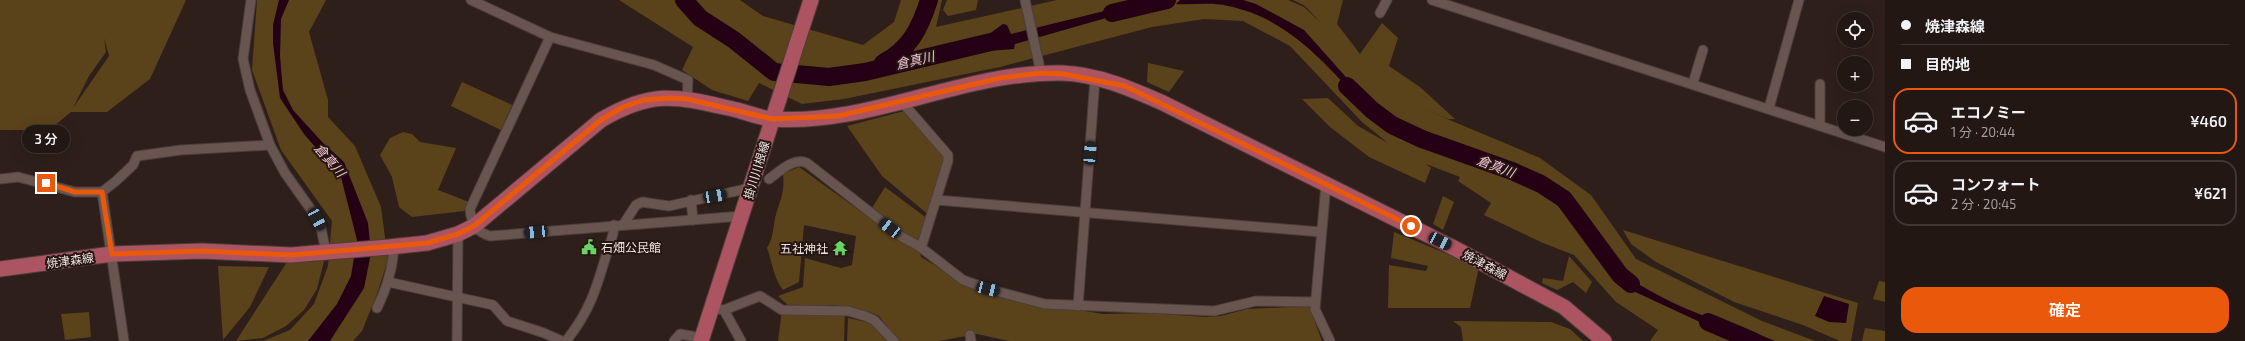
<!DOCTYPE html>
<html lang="ja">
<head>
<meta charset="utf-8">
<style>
	:root { --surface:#231714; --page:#2b201d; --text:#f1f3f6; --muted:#a39fa0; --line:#403634; --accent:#ea580c }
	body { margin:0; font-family:"Exo 2","Noto Sans JP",sans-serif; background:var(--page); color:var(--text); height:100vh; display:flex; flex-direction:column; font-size:15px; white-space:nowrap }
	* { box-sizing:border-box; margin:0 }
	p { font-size:13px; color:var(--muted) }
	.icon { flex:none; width:22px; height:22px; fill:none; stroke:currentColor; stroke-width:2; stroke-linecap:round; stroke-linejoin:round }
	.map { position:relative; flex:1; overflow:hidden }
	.side { display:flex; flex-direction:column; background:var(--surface); width:360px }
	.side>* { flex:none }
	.hud { display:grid; align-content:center; height:88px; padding:0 16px; background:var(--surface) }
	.fabs { position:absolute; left:1837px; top:12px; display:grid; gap:8px }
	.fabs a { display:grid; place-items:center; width:36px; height:36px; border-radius:50%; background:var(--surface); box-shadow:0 4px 16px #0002,0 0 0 1px var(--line); font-size:20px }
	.end { position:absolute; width:18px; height:18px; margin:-9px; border:5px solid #ea580c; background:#fff; box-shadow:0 0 0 2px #fff }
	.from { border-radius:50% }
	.bubble { position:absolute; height:28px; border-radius:14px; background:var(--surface); box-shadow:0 4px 16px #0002,0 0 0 1px var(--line); font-size:13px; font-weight:600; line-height:28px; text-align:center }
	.car { position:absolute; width:12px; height:24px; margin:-12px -6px; border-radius:5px; box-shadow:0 0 3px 1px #0007; background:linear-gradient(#222 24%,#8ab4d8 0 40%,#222 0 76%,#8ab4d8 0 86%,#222 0) }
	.hud b { display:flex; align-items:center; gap:14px; height:38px; font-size:15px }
	.hud b+b { border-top:1px solid var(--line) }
	.hud i { width:10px; height:10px; background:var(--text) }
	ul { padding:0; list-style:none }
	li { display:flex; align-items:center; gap:12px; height:66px; margin:0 8px 6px; padding:0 8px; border:2px solid var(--line); border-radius:16px }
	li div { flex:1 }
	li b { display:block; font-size:15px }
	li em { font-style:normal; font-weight:600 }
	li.selected { border-color:var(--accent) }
	li>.icon { width:36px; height:36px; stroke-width:1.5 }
	.action { display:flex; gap:8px; margin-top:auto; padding:8px 16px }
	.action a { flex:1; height:46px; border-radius:16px; background:var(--accent); color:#fff; font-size:16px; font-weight:600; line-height:46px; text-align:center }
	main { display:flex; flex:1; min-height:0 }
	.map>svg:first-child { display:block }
</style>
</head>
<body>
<main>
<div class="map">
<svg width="1885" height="341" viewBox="0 0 1885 341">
	<rect width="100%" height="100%" fill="#2f1f1b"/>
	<g fill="#5a421a" fill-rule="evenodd">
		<path d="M 0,0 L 186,0 L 150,79 L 107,112 L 71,112 L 49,130 L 0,130 ZM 104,38 L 109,56 L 73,108 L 89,76 L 106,52 Z"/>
		<polygon points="257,0 326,0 309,32 328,100 328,117 355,146 381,207 388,260 377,294 362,331 353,341 263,341 290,330 314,304 328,266 332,221 281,150 252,70"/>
		<polygon points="619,0 740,0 763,16 863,45 894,22 901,0 942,0 936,27 1057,0 1288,0 1304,7 1321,23 1305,6 1293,0 1343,0 1337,24 1360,54 1382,23 1398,38 1389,66 1420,87 1455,119 1448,119 1421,108 1540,158 1591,195 1636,259 1762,321 1815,341 1650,341 1658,330 1616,302 1574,255 1543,243 1484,215 1491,203 1458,181 1460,177 1426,164 1431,168 1425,183 1369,157 1330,127 1302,99 1328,98 1358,126 1388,143 1362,122 1290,46 1243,21 1204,19 1152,27 1000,67 844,99 802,104 759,83 748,101 712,90 682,70 693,47"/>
		<polygon points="947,0 978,0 976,10 948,16 943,10"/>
		<polygon points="1148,63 1184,71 1169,92 1147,82"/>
		<polygon points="462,82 512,105 501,130 451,106"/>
		<polygon points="904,111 942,152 945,160 930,216 882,176 847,126"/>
		<polygon points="403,132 412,134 420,142 456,148 438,190 469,202 464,211 412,217 399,207 392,177 380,155 390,138"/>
		<path d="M 799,167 L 867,216 L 885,187 L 928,219 L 920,251 L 921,257 L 970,286 L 1005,298 L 1103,314 L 1147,313 L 1206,317 L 1221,316 L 1247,309 L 1309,306 L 1322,341 L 1009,341 L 977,334 L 939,341 L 898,341 L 879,316 L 872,313 L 834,305 L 812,307 L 789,306 L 778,296 L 803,287 L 805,258 L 841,268 L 852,265 L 856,236 L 804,225 L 799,282 L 783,290 C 773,277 773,264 767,248 C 773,238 773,229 775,218 C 780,200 785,193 783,174 Z"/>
		<polygon points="1443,196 1454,202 1443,230 1433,224"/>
		<polygon points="1623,230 1858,303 1851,341 1840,341 1803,325 1734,302 1656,262 1631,244"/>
		<polygon points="1394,232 1479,267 1470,308 1388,308 1389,265 1426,271 1428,266 1391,258"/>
		<polygon points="1569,256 1592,282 1586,293 1573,282 1557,290 1542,283 1543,278 1563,281"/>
		<polygon points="324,261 317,289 304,310 286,326 263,338 236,341 287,262"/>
		<polygon points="218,266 269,267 250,307 223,340"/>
		<polygon points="1879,281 1885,282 1885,302 1873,299"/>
		<polygon points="782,310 845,311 844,341 778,341"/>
		<polygon points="89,312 91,337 65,340 61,314"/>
		<polygon points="848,318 871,323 893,341 847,341"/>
		<polygon points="1453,321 1551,322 1570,329 1583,341 1463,341 1461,327"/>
		<polygon points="1865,328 1885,331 1885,341 1862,341"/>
	</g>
	<g fill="#250015">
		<polygon points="279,0 289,0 281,19 280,56 283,90 293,110 323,143 344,162 368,223 371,253 364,288 330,341 308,341 337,304 351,276 357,240 341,177 304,134 280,98 273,43 273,25"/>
		<path d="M 1180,0 L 1243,0 L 1256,4 L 1304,30 L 1345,76 L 1371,112 C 1328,68 1292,19 1228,6 C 1212,2 1193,5 1176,4 Z"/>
		<polygon points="1137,3 1134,10 1015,44 1014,49 963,53 1003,24 1007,25 1011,34"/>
		<path d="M 1613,267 C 1648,293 1690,313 1732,325 L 1728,335 L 1631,290 Z"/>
		<polygon points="1824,296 1849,304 1846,323 1829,322 1815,316"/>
		<polygon points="1739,326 1775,341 1733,341"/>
	</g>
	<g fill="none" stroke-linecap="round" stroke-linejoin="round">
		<g stroke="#250015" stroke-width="18">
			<polyline points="684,0 700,18 734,40 774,72 829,77 865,72 995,41"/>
			<polyline points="1112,13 1167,0"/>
			<path d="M 883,63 C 910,49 920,28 929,0"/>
			<polyline points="1347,86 1372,110 1392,125 1422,139 1512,171 1541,184 1564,199 1620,275 1631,284"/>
			<polyline points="1708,322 1753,341"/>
		</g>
		<g stroke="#4b3e3b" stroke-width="11">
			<g id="minor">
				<polyline points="251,0 243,59 250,90 270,145 285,173 312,211 321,228 326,252"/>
				<polyline points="471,0 550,37 654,65 688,80 687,99"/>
				<polyline points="1025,0 1041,73"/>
				<polyline points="1432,0 1885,147"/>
				<polyline points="1380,13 1387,0"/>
				<path d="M 550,37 L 470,209 C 471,223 476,232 490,236 L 742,216"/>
				<polyline points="1693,83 1703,50"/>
				<polyline points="902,102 948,155 948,161 921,248"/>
				<polyline points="1769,108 1799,0"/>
				<polyline points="1820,125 1820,84"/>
				<polyline points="0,179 18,177 75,192 102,192 116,181 133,165 137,156 181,150 270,145"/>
				<path d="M 769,179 C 780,171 794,157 807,163 L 902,237 L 919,246 L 963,280 L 988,289 L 1045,304 L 1214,311 L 1256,301 L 1315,302"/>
				<polyline points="1326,184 1315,309 1330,341"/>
				<polyline points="102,192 124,341"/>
				<polyline points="691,200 693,220"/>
				<polyline points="936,200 1321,232"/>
				<polyline points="623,225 636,205 642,202 669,206 750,188"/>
				<polyline points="388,282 493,305 507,321 544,333 562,341"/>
				<polyline points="1078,306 1095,79"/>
				<path d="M 377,308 C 387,288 393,268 394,246"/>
				<polyline points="718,309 724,310 741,341"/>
				<polyline points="724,310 760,296 782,310 848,311 865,316 874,320 894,341"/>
				<polyline points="970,335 971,341"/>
				<polyline points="457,341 458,234"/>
				<path d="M 566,341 C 591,310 597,286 608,249 C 611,241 614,235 614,225"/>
				<polyline points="674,341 680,334 702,338"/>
			</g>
		</g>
		<g stroke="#4b3e3b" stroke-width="17">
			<g id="primary">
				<path d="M 0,269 L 112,254 L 202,251 L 291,255 L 389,247 L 427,243 L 458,234 L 474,226 L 601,120 C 655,88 679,97 737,110 C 748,113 761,118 772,119 C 871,126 963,71 1062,73 C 1097,74 1131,89 1163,103 L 1454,248 L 1564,307 L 1604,341"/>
				<polyline points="701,341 811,0"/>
			</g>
		</g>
		<use href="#minor" stroke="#685550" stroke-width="9"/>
		<use href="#primary" stroke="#ac5461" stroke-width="15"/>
	</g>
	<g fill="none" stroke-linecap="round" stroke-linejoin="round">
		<polyline stroke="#ea580c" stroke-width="5" points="46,183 75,192 102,192 112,254 202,251 291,255 326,252 427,243 458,234 474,226 601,120 623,107 644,100 671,98 687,99 772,119 838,116 1000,78 1041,73 1064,74 1125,86 1411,226"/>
	</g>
	<defs>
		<g id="civic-bare" transform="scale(1.2)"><path d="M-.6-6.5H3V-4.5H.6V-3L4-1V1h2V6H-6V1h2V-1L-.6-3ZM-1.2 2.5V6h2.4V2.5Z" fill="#69d465" stroke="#251612" stroke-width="2.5" paint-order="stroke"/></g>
		<g id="temple-bare" transform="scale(1.2)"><path d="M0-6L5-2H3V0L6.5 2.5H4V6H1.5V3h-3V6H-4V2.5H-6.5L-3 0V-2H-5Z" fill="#69d465" stroke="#251612" stroke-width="2.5" paint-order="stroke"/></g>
	</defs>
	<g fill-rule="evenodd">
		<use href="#civic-bare" x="589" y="247"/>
		<use href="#temple-bare" x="840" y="248"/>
	</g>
	<g text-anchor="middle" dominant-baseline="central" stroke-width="4" stroke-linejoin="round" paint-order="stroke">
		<g font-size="12" fill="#f1e5e2" stroke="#251612">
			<text transform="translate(756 170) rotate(-73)">掛川川根線</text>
			<text transform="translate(70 260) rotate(-8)">焼津森線</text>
			<text transform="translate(1485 264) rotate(28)">焼津森線</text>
		</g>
		<g font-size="12" fill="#f1e5e2" stroke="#251612" text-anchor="start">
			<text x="601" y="247">石畑公民館</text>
			<text x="828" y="248" text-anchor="end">五社神社</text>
		</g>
		<g font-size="13" font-style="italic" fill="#f6c7db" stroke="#251612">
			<text transform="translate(915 60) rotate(-13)">倉真川</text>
			<text transform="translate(330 160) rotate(49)">倉真川</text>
			<text transform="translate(1496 166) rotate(21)">倉真川</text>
		</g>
	</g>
</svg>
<div class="fabs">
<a><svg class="icon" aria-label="locate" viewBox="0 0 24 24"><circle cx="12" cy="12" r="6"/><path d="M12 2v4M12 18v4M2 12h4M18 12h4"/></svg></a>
<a>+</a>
<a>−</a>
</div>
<i class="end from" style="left:1411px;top:226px"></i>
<i class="end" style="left:46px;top:183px"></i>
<div class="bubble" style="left:22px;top:125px;width:48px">3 分</div>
<i class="car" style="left:1090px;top:153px;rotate:5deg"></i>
<i class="car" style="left:715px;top:196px;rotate:80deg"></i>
<i class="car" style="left:317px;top:219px;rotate:152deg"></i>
<i class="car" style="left:890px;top:228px;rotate:308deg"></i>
<i class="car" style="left:536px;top:232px;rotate:265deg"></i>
<i class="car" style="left:1440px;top:241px;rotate:116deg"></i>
<i class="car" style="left:988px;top:289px;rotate:104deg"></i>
</div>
<section class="side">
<div class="hud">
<b><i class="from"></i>焼津森線</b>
<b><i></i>目的地</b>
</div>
<ul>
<li class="selected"><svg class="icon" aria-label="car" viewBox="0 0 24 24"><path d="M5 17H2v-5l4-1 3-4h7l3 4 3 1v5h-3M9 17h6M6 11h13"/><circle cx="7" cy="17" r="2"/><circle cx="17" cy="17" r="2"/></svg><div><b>エコノミー</b><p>1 分 · 20:44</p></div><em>¥460</em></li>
<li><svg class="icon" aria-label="car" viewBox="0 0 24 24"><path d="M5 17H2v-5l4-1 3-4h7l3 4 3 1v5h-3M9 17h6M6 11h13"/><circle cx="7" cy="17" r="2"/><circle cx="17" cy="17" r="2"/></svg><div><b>コンフォート</b><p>2 分 · 20:45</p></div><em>¥621</em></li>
</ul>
<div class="action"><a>確定</a></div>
</section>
</main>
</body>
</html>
